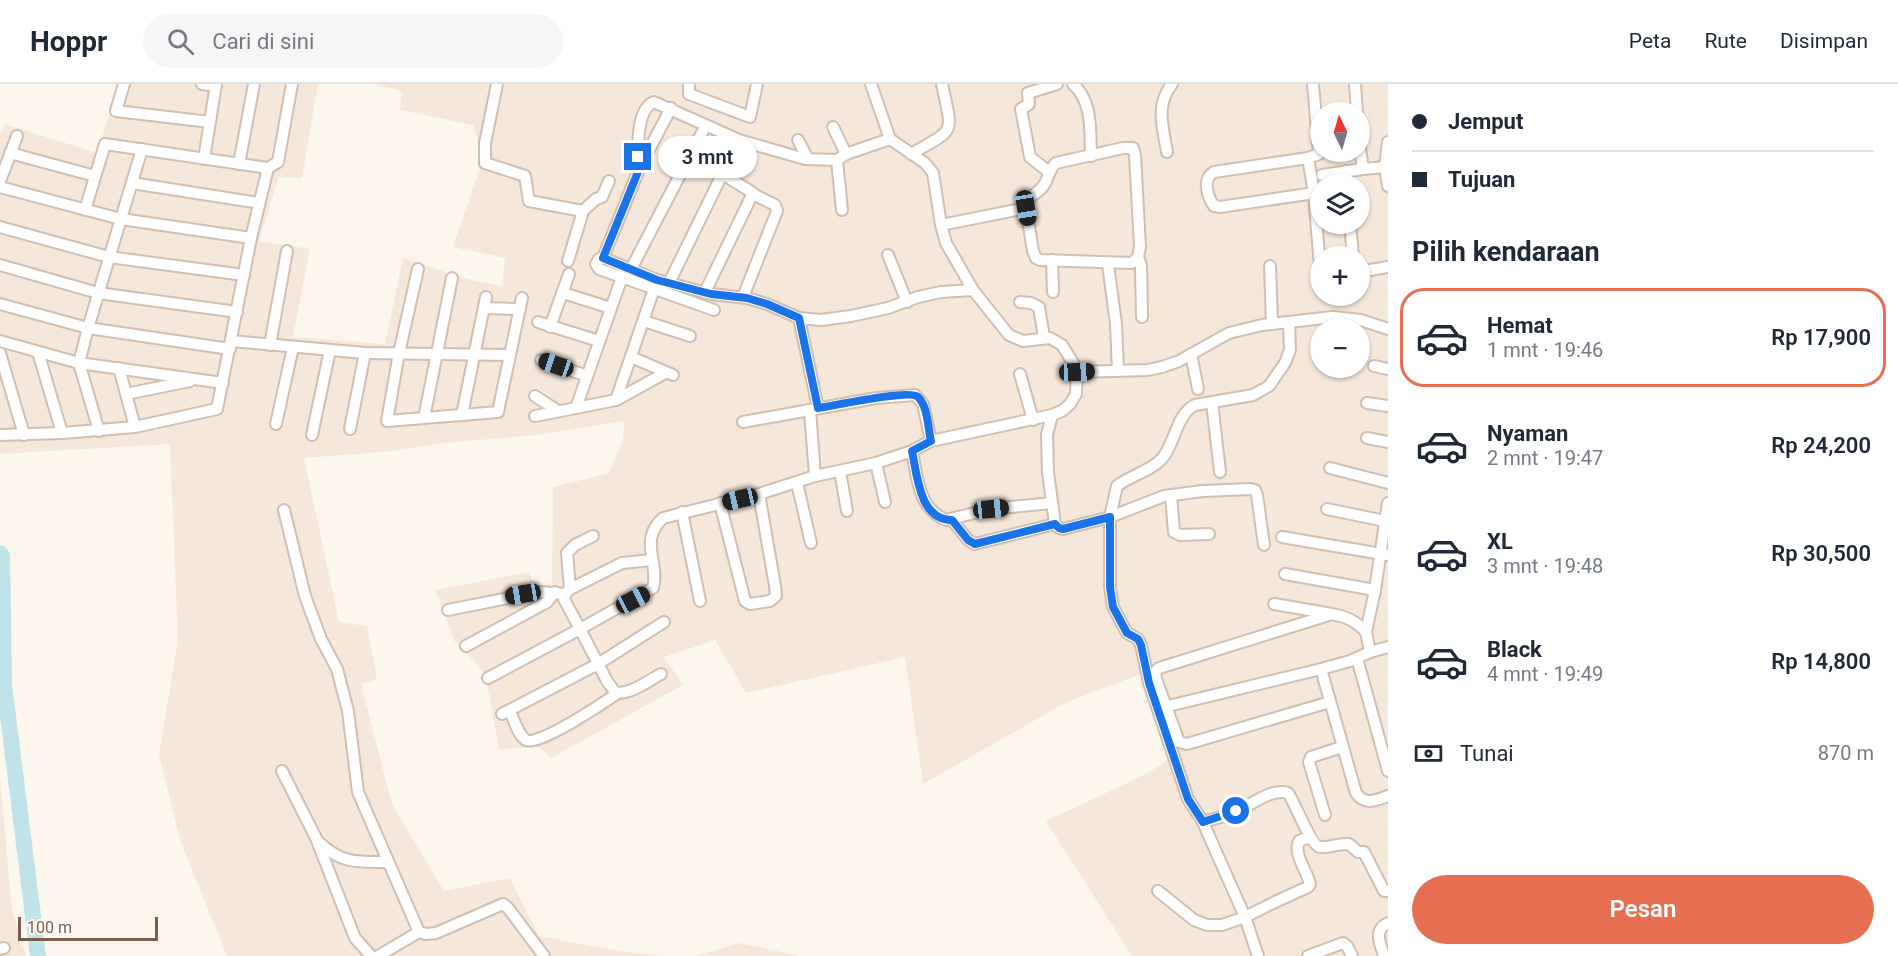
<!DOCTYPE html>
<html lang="id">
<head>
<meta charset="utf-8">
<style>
	:root { --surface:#fff; --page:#f6f6f7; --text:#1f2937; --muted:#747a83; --line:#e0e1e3; --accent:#e76f51 }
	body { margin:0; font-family:Roboto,sans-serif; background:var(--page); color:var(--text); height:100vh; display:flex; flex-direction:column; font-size:22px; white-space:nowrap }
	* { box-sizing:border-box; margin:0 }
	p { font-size:20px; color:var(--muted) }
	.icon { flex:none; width:33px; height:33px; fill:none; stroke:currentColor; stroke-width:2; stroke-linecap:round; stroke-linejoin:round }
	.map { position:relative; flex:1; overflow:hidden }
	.side { display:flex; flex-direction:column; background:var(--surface); width:510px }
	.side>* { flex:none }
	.hud { display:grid; align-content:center; height:132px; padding:0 24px; background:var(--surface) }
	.needle { width:39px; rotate:355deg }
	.controls { position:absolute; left:1310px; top:18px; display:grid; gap:12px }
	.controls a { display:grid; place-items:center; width:60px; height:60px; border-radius:50%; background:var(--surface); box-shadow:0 2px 4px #0004; font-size:30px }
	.scale { position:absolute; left:18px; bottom:15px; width:140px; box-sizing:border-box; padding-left:6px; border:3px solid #7a5c4d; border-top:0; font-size:16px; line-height:21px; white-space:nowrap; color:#7a5c4d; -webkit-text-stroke:4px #fffaf3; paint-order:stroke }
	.end { position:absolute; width:27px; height:27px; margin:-14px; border:8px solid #1a73e8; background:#fff; box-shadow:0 0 0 3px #fff }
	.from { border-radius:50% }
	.bubble { position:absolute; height:42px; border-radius:21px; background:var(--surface); box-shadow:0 2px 4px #0004; font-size:20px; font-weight:600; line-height:42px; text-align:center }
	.car { position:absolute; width:18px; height:36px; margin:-18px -9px; border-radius:8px; box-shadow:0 0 4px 2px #0007; background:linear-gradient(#222 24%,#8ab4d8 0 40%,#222 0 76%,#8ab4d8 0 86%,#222 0) }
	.hud b { display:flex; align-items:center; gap:21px; height:57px; font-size:22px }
	.hud b+b { border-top:2px solid var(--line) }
	.hud i { width:15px; height:15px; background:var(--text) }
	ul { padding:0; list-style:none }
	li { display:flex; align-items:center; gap:18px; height:99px; margin:0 12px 9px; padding:0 12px; border:3px solid transparent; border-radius:24px }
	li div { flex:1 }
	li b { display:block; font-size:22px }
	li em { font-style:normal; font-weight:600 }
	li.selected { border-color:var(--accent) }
	li>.icon { width:54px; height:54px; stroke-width:1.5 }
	h2 { padding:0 24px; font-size:27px; line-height:72px }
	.pay { display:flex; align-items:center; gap:15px; height:66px; padding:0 24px; font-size:22px }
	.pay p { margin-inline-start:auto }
	.action { display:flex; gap:12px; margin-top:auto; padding:12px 24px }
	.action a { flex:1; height:69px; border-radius:36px; background:var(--accent); color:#fff; font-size:24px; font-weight:600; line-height:69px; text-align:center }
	header { display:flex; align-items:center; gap:36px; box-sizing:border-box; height:84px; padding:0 30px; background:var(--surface); border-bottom:2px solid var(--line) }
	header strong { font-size:28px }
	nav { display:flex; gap:33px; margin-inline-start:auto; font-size:21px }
	.search { width:420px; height:54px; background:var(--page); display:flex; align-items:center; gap:15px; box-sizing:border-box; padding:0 21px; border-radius:33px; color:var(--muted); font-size:22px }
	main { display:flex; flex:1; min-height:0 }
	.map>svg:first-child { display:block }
</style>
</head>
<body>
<header>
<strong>Hoppr</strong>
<div class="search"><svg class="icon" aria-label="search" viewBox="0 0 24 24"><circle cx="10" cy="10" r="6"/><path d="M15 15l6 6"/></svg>Cari di sini</div>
<nav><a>Peta</a><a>Rute</a><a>Disimpan</a></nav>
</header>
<main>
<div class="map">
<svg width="1388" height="872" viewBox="0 0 1388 872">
	<rect width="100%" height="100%" fill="#fdf6ec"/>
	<g fill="#f5e8da" fill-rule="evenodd">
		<path d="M 119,0 L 318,0 L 302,94 L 279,93 L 259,157 L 310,165 L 293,253 L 385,260 L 403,174 L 463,194 L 502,202 L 505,174 L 453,163 L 483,75 L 473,41 L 400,26 L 402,7 L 373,0 L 1388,0 L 1388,872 L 1132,872 L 1046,737 L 1144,691 L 1178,670 L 1146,588 L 1067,618 L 923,700 L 905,573 L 746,609 L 715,556 L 664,573 L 683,601 L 551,674 L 539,663 L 499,665 L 486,594 L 479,582 L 455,558 L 435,506 L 529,488 L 536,504 L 552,499 L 553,403 L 609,389 L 622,359 L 625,337 L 536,351 L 445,359 L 392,367 L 304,374 L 339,538 L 367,542 L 377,595 L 361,600 L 392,720 L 444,807 L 510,794 L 539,852 L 613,866 L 663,872 L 227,872 L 180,756 L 159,671 L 178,555 L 170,360 L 0,370 L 0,50 L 5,40 L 97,69 ZM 1320,28 L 1359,28 L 1359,68 L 1320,68 ZM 1320,100 L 1359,100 L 1359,140 L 1320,140 ZM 1320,172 L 1359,172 L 1359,212 L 1320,212 ZM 1320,244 L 1359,244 L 1359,284 L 1320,284 Z"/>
		<polygon points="0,695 12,826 26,872 0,872"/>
		<polygon points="739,859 796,871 798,872 696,872"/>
	</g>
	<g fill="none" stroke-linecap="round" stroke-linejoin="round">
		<polyline stroke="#bfe3e8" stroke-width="16" points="0,469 2,472 4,600 38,872"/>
		<g stroke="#d1beb0" stroke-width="14">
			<g id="minor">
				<polyline points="124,0 116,27 210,38"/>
				<polyline points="202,0 216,2"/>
				<polyline points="497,0 485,59 485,79 525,92 529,117 583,127 568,177"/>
				<polyline points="689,0 689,10 750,33 757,0"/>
				<path d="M 1073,0 C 1093,18 1090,47 1091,72"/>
				<polyline points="1355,0 1357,28"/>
				<polyline points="671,24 640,83 603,174 599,175 596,180 599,185 714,226"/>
				<polyline points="833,43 846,70"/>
				<polyline points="798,56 808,75"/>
				<polyline points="1359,57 1363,85 1385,83 1388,102"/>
				<path d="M 1167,68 C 1163,43 1155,22 1172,0"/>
				<polyline points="10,69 95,92"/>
				<path d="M 911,70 C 956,44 953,52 942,0"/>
				<path d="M 1308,74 L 1314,109 L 1220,123 L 1214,122 C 1207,112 1202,95 1214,88 L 1308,74 L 1319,70 L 1313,0"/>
				<polyline points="204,75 216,0"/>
				<polyline points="837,76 842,126"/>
				<polyline points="239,80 254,0"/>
				<path d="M 640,83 C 637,67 636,25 654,18 L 739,56"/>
				<polyline points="1385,83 1388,58"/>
				<polyline points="1346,87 1347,100"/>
				<polyline points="1049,88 1030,73 1021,25 1029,20 1028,9 1057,0"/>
				<polyline points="1322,91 1363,85"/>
				<polyline points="0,97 17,52"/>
				<polyline points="132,99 259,119"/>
				<polyline points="0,103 121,135 251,154"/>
				<polyline points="1314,109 1320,183"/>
				<polyline points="85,126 105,60 268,84"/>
				<polyline points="583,127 596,115 602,113 609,97"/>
				<polyline points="1350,140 1353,172"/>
				<path d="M 941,141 L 1026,124 C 1029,108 1037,112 1044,101 C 1049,94 1048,86 1056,79 L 1123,64 L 1133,64 L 1135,71 L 1140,163 L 1138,173 L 1132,179 L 1040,176 L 1036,174 L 1033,167 L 1026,124"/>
				<polyline points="0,143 109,173 244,191"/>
				<polyline points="888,171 907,218"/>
				<polyline points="1138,173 1141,181 1142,233"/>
				<polyline points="603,174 657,196 711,210 747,214 767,220 799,234 821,236 851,232 888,224 918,213 941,208 973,206"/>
				<polyline points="1052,176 1053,208"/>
				<polyline points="1108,180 1116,240 1118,287"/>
				<polyline points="0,181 98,209 237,228"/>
				<polyline points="1270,182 1272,240"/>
				<polyline points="418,185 399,269 387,337 498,328 522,214"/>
				<polyline points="631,185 706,41"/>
				<polyline points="1359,188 1388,183"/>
				<polyline points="669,199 739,56 805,75 837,76 846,70 890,55"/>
				<polyline points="705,208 753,109 721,89"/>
				<polyline points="563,209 611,224"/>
				<polyline points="743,213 777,127 775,121 753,110"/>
				<polyline points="1020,218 1031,219 1039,223 1044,253"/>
				<polyline points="0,220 88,244 230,265"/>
				<polyline points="484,224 520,225"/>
				<polyline points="799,234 818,324"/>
				<polyline points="644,237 690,252"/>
				<polyline points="538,238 599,257"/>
				<polyline points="550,243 569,190"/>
				<polyline points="0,257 79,279 223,299"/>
				<polyline points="231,257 365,269 510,271"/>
				<polyline points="270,261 287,167"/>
				<polyline points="38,268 62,349"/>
				<polyline points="0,269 24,351"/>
				<polyline points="1191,270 1198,305"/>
				<polyline points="631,273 673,291"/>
				<polyline points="541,276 587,292"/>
				<polyline points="1374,282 1388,285"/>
				<polyline points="119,284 135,343"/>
				<polyline points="1077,288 1148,286 1162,283 1179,277 1229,249 1262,241 1333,233 1361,236 1388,245"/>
				<polyline points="1020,290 1033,336"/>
				<polyline points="126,310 190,297"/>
				<polyline points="535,312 558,327"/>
				<polyline points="616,316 656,199"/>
				<polyline points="1212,318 1220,388"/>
				<polyline points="1367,319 1388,322"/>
				<polyline points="576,324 616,316 665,289"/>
				<polyline points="810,326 815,392"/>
				<polyline points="462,331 486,213"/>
				<polyline points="1052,331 1047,351 1048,388 1055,440 1059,444 1063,445 1110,433 1110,503 1113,523 1127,549 1138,555 1141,561 1149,599 1188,715 1203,738 1217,770 1245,833 1258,872"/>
				<polyline points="535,332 576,324 622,193"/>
				<polyline points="424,334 452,194"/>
				<polyline points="743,338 876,314 915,311 923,320 931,357"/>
				<polyline points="276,340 293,263"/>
				<polyline points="350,345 365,269"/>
				<polyline points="99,347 79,279 88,244 142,65"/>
				<polyline points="0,351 62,349 135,343 217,325 251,154 268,84 278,78 292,0"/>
				<polyline points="312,351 330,266"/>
				<polyline points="1367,354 1388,358"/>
				<path d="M 912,367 C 917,392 918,425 946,436 L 991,425 L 1052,419"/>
				<polyline points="876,379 885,418"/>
				<polyline points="1330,384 1388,399"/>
				<polyline points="840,387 847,427"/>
				<polyline points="797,399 811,459"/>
				<polyline points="1171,411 1174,448 1180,451 1209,450"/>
				<polyline points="720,419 745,517 750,520 770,517 776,512 775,502 759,410"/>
				<polyline points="1327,425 1385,437"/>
				<polyline points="284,426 305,512 321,555 337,585 348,627 358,708 419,848 426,850 436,849 503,820 508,824 544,872"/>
				<polyline points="682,428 700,517"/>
				<path d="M 1110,433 L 1117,402 C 1131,391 1154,386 1164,372 C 1176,355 1177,330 1195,321 L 1253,311 L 1269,302 L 1285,279 L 1290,266 L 1289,239"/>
				<polyline points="1110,433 1164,412 1203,407 1251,405 1255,406 1257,411 1264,461"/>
				<polyline points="952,436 968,456 975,460 1055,440"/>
				<polyline points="1282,453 1388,471"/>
				<polyline points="1285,490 1375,506"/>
				<polyline points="570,505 567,469 575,461 593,452"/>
				<polyline points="1274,520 1332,530"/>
				<polyline points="448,526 539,508 565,510"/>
				<polyline points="466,562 547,518 555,508"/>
				<polyline points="1370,568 1388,563"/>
				<polyline points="1357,574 1388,687"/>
				<path d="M 1321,585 L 1356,709 C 1365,722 1376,716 1388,712"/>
				<path d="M 661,590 C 649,596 629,612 615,608 L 607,597 L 580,545 L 653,504 C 660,478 638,457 663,434 L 759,410 L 815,392 L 876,379 L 912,367 L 931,357 L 1052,331 L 1062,327 L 1070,320 L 1076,310 L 1077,288 L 1073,279 L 1062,261 L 1050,254 L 1023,257 L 1009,251 L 973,206 L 946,159 L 941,141 L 933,89 L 925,79 L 890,55 L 871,0"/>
				<polyline points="488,594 580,545 564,515 565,510 570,505 622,479 652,476"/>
				<path d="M 1330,618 L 1187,660 L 1179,658 L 1156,595 L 1155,588 L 1159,584 L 1332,530 C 1347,533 1356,537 1366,548"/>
				<polyline points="1160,624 1321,585 1350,577 1370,568 1366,548 1375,506 1388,419"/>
				<path d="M 510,627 C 514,636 518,651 526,656 C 538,663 605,618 618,609"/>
				<polyline points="502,630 598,580 664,538"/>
				<polyline points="282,687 316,754 355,854 371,872"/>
				<polyline points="1325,731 1309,678 1311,673 1342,663"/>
				<path d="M 1203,738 C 1214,735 1225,732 1235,728 C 1252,721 1270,704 1288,709 C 1295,719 1311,762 1320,763 C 1329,764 1339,759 1349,760 L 1358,768 L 1364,768 L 1384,807 L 1388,807"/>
				<path d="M 320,759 C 341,780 360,778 388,778"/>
				<path d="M 1158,807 L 1194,836 L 1207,841 L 1222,841 L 1245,833 L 1277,817 L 1308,803 L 1310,800 C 1307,787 1293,770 1299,757 L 1310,753"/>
				<polyline points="0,865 4,864"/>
				<polyline points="378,872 419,848"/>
				<polyline points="1308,872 1343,859 1347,862 1352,872"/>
				<path d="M 1384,872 C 1380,859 1373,846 1388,839"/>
			</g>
		</g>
		<use href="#minor" stroke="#fff" stroke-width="10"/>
	</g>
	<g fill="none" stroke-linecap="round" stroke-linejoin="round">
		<path stroke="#1a73e8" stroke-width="8" d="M 638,73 L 640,83 L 603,174 L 657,196 L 711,210 L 747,214 L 767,220 L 799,234 L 818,324 C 833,322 910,305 918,313 C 928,322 928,345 931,357 L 912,367 C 917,390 919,436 952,436 L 968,456 L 975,460 L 1055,440 L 1059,444 L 1063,445 L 1110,433 L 1110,503 L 1113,523 L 1127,549 L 1138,555 L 1141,561 L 1149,599 L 1188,715 L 1203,738 L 1236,727"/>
	</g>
</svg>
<div class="controls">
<a><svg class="needle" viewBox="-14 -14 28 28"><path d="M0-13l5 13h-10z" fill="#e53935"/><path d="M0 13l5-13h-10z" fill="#747a83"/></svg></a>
<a><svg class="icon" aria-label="layers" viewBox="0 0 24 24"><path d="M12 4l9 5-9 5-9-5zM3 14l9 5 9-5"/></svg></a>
<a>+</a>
<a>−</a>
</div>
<div class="scale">100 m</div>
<i class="end from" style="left:1236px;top:727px"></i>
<i class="end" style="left:638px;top:73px"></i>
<div class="bubble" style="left:658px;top:52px;width:99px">3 mnt</div>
<i class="car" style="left:1026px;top:124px;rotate:171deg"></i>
<i class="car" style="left:556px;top:281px;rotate:289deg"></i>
<i class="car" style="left:1077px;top:288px;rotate:88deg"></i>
<i class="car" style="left:740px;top:415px;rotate:257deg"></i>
<i class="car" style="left:991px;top:425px;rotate:84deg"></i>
<i class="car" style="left:523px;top:510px;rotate:260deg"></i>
<i class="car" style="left:633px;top:516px;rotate:62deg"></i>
</div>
<section class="side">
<div class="hud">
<b><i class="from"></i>Jemput</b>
<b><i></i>Tujuan</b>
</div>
<h2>Pilih kendaraan</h2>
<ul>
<li class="selected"><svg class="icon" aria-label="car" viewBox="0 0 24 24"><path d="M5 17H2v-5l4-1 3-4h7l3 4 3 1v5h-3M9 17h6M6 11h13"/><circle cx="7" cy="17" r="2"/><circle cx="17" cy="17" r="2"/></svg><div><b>Hemat</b><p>1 mnt · 19:46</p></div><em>Rp 17,900</em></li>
<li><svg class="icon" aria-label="car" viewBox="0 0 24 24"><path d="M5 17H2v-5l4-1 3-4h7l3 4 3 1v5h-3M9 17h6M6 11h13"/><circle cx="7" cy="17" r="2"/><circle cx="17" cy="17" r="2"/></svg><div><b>Nyaman</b><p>2 mnt · 19:47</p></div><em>Rp 24,200</em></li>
<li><svg class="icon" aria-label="car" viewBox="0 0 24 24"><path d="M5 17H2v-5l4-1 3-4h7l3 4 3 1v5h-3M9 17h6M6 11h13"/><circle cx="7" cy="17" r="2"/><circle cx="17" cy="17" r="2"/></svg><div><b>XL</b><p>3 mnt · 19:48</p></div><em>Rp 30,500</em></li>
<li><svg class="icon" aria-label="car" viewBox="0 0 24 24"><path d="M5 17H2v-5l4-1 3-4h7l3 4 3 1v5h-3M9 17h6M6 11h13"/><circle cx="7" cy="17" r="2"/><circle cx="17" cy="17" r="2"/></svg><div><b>Black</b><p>4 mnt · 19:49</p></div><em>Rp 14,800</em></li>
</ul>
<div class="pay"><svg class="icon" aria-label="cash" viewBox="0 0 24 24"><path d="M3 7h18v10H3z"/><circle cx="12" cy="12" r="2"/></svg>Tunai<p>870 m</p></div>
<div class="action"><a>Pesan</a></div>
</section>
</main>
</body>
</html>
